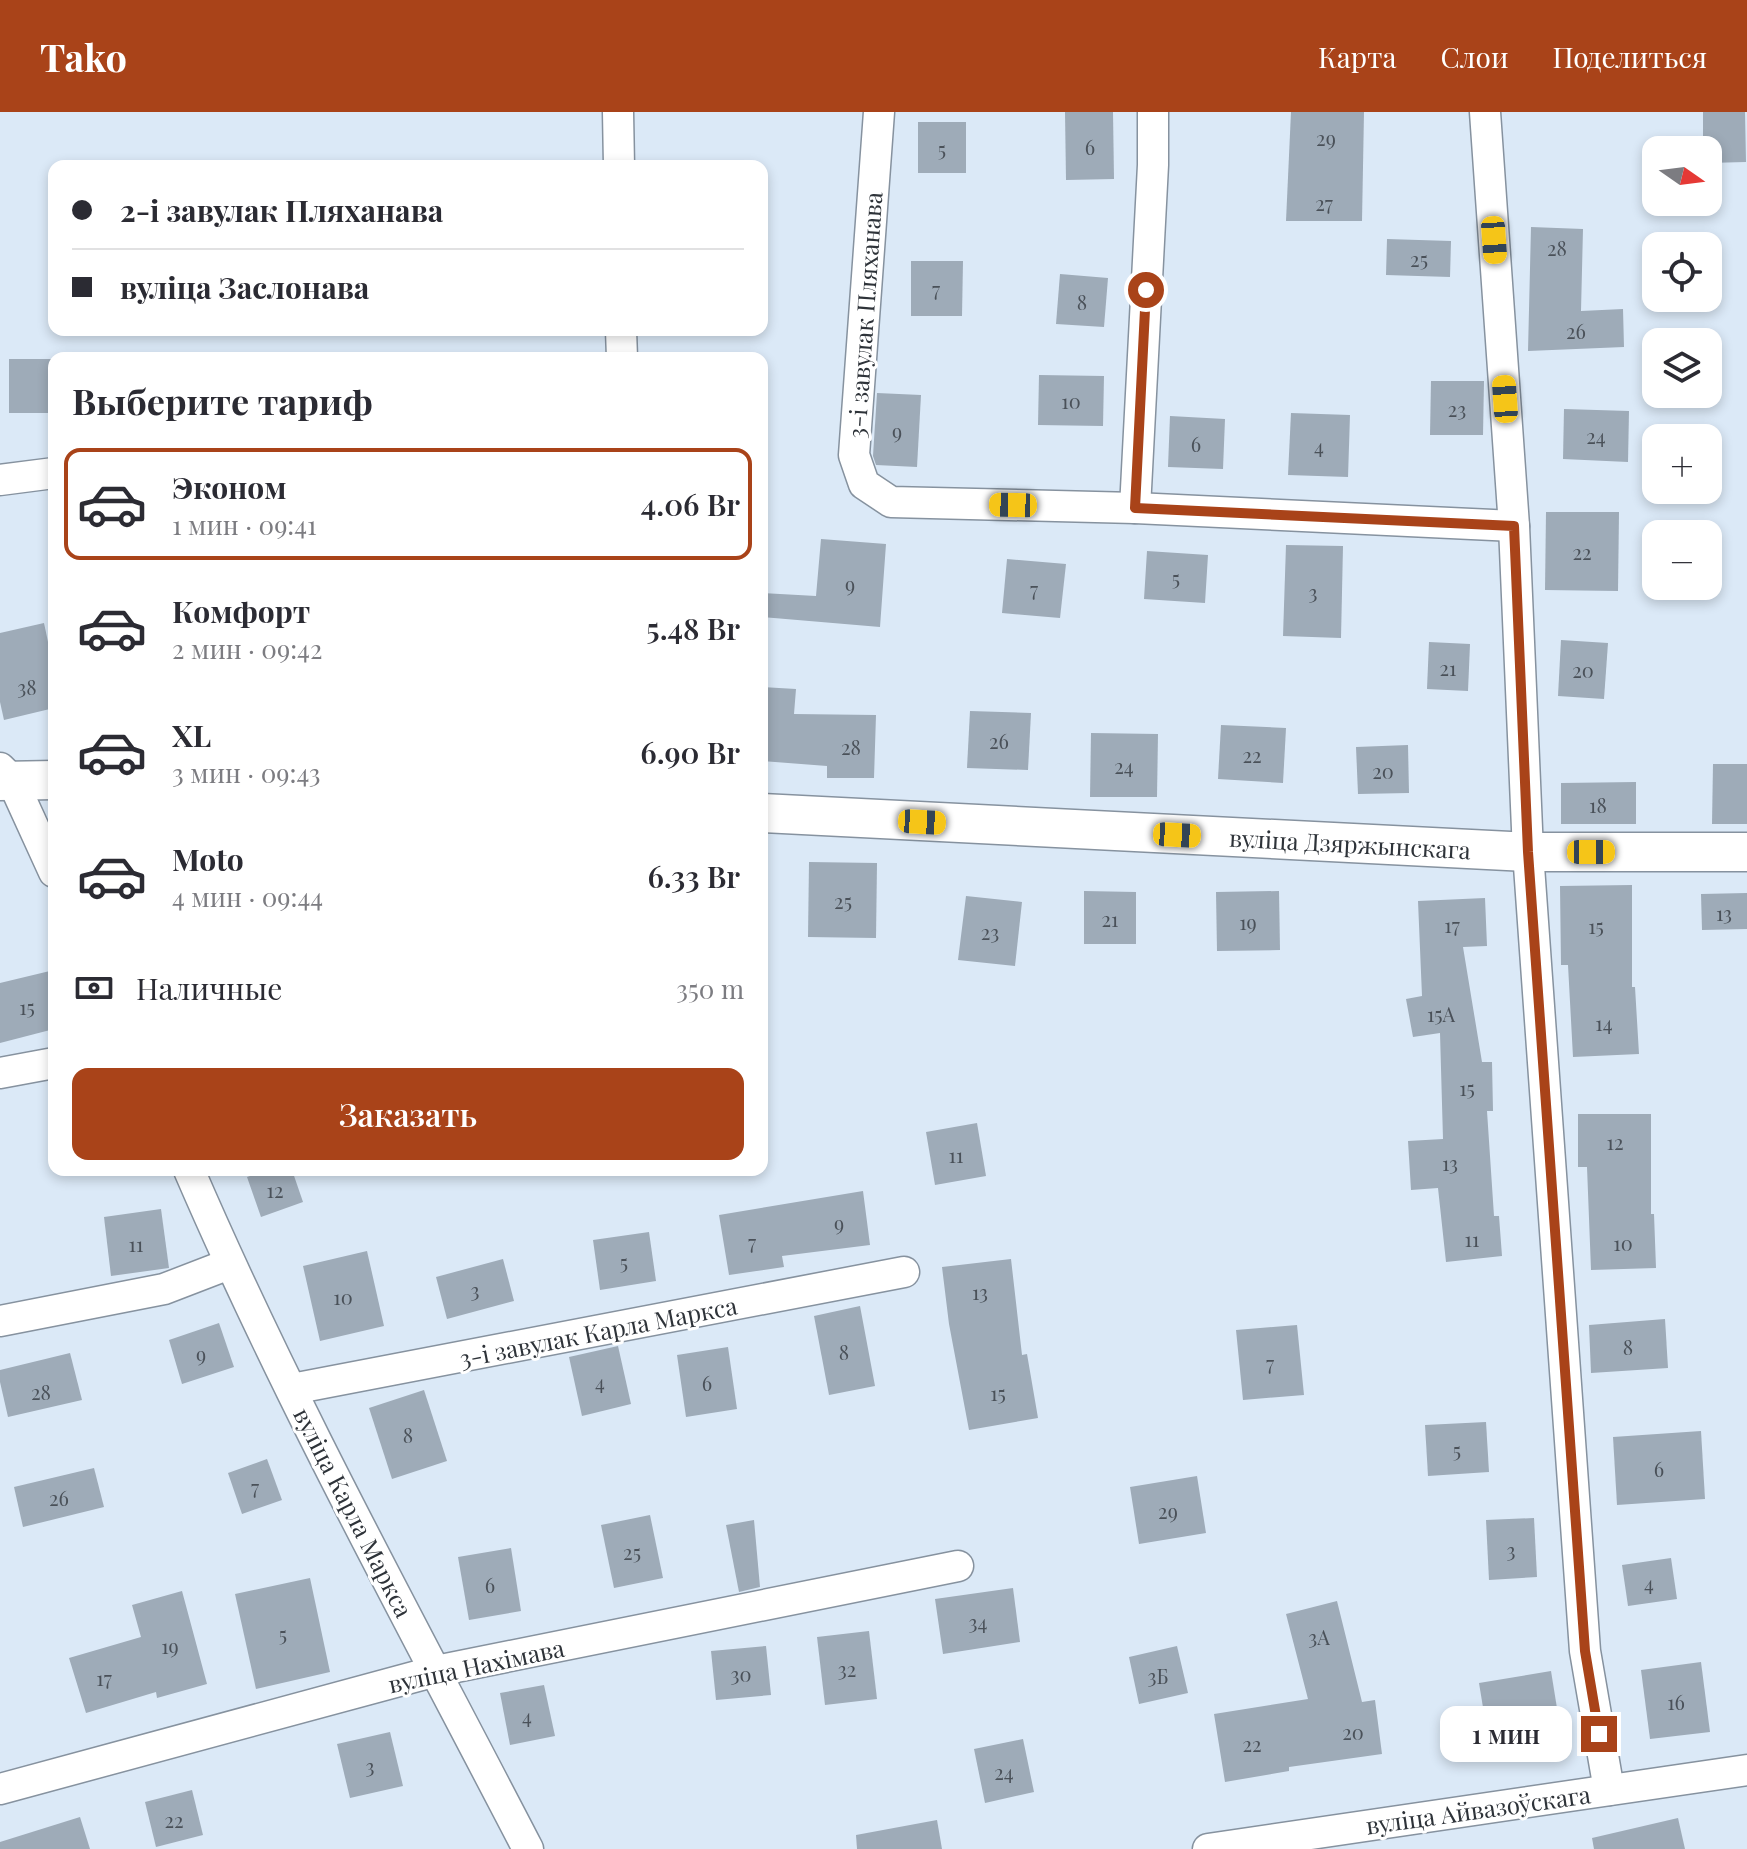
<!DOCTYPE html>
<html lang="ru">
<head>
<meta charset="utf-8">
<style>
	:root { --surface:#fff; --page:#f7f7f7; --text:#2b2b33; --muted:#7c7c81; --line:#e1e1e2; --accent:#a94319 }
	body { margin:0; font-family:"Playfair Display",serif; background:var(--page); color:var(--text); height:100vh; display:flex; flex-direction:column; font-size:30px; white-space:nowrap }
	* { box-sizing:border-box; margin:0 }
	p { font-size:26px; color:var(--muted) }
	.icon { flex:none; width:44px; height:44px; fill:none; stroke:currentColor; stroke-width:2; stroke-linecap:round; stroke-linejoin:round }
	.map { position:relative; flex:1; overflow:hidden }
	.sheet { position:absolute; left:48px; top:240px; width:720px; height:824px; display:flex; flex-direction:column; background:var(--surface); border-radius:16px; box-shadow:0 4px 12px #0003 }
	.sheet>* { flex:none }
	.banner { position:absolute; left:48px; top:48px; width:720px; height:176px; border-radius:16px; box-shadow:0 4px 12px #0003; display:grid; align-content:center; height:176px; padding:0 24px; background:var(--surface) }
	.needle { width:52px; rotate:104deg }
	.fabs { position:absolute; left:1642px; top:24px; display:grid; gap:16px }
	.fabs a { display:grid; place-items:center; width:80px; height:80px; border-radius:16px; background:var(--surface); box-shadow:0 4px 12px #0003; font-size:40px }
	.end { position:absolute; width:36px; height:36px; margin:-18px; border:10px solid #a94319; background:#fff; box-shadow:0 0 0 4px #fff }
	.from { border-radius:50% }
	.bubble { position:absolute; height:56px; border-radius:16px; background:var(--surface); box-shadow:0 4px 12px #0003; font-size:26px; font-weight:600; line-height:56px; text-align:center }
	.car { position:absolute; width:24px; height:48px; margin:-24px -12px; border-radius:10px; box-shadow:0 0 6px 2px #0007; background:linear-gradient(#f5c518 24%,#345 0 40%,#f5c518 0 76%,#345 0 86%,#f5c518 0) }
	.banner b { display:flex; align-items:center; gap:28px; height:76px; font-size:30px }
	.banner b+b { border-top:2px solid var(--line) }
	.banner i { width:20px; height:20px; background:var(--text) }
	ul { padding:0; list-style:none }
	li { display:flex; align-items:center; gap:24px; height:112px; margin:0 16px 12px; padding:0 8px; border:4px solid transparent; border-radius:16px }
	li div { flex:1 }
	li b { display:block; font-size:30px }
	li em { font-style:normal; font-weight:600 }
	li.on { border-color:var(--accent) }
	li>.icon { width:72px; height:72px; stroke-width:1.5 }
	h2 { padding:0 24px; font-size:36px; line-height:96px }
	.pay { display:flex; align-items:center; gap:20px; height:88px; padding:0 24px; font-size:30px }
	.pay p { margin-inline-start:auto }
	.primary-button { display:flex; gap:16px; margin-top:auto; padding:16px 24px }
	.primary-button a { flex:1; height:92px; border-radius:16px; background:var(--accent); color:#fff; font-size:32px; font-weight:600; line-height:92px; text-align:center }
	header { display:flex; align-items:center; gap:48px; box-sizing:border-box; height:112px; padding:0 40px; background:var(--accent); color:#fff }
	header strong { font-size:38px }
	nav { display:flex; gap:44px; margin-inline-start:auto; font-size:28px }
	.map>svg:first-child { display:block }
</style>
</head>
<body>
<header>
<strong>Tako</strong>
<nav><a>Карта</a><a>Слои</a><a>Поделиться</a></nav>
</header>
<div class="map">
<svg width="1747" height="1737" viewBox="0 0 1747 1737">
	<rect width="100%" height="100%" fill="#dbe9f7"/>
	<g fill="#9eabb8">
		<polygon points="1065,0 1113,0 1114,67 1066,68"/>
		<polygon points="1291,0 1364,0 1362,109 1286,109"/>
		<polygon points="1703,0 1745,0 1746,50 1708,51 1708,38 1703,38"/>
		<rect x="918" y="10" width="48" height="51"/>
		<polygon points="1531,115 1583,117 1581,199 1623,197 1624,235 1528,239"/>
		<polygon points="1387,127 1451,129 1450,165 1386,163"/>
		<polygon points="911,149 963,149 962,204 911,204"/>
		<polygon points="1060,162 1108,166 1104,215 1056,212"/>
		<polygon points="9,247 51,247 52,301 9,301"/>
		<polygon points="1039,263 1104,264 1103,314 1038,313"/>
		<polygon points="1431,269 1484,269 1483,323 1430,323"/>
		<polygon points="877,281 921,283 917,355 876,353 873,344"/>
		<polygon points="1564,297 1629,299 1628,350 1563,347"/>
		<polygon points="1291,301 1350,303 1348,365 1288,363"/>
		<polygon points="1170,304 1225,307 1223,357 1168,355"/>
		<polygon points="1546,400 1619,400 1618,479 1545,478"/>
		<polygon points="821,427 886,432 880,515 762,505 762,481 816,484"/>
		<polygon points="1286,433 1343,434 1341,526 1283,524"/>
		<polygon points="1147,439 1208,443 1205,491 1144,487"/>
		<polygon points="1007,447 1066,452 1060,506 1002,501"/>
		<polygon points="44,511 54,558 54,596 4,608 0,590 0,521"/>
		<polygon points="1561,528 1608,531 1604,587 1558,584"/>
		<polygon points="1429,530 1470,532 1468,579 1427,577"/>
		<polygon points="762,575 796,577 794,602 876,603 874,666 827,666 827,654 762,649"/>
		<polygon points="970,599 1031,601 1028,658 967,656"/>
		<polygon points="1221,613 1286,616 1283,671 1218,667"/>
		<polygon points="1091,621 1158,622 1157,685 1090,685"/>
		<polygon points="1408,633 1409,681 1358,682 1356,635"/>
		<polygon points="1713,652 1747,652 1747,712 1712,712"/>
		<polygon points="1636,670 1636,712 1561,712 1561,671"/>
		<polygon points="809,750 877,751 876,826 808,825"/>
		<polygon points="1632,773 1632,875 1635,875 1639,942 1573,945 1568,853 1561,853 1560,774"/>
		<polygon points="1084,779 1136,780 1136,832 1084,832"/>
		<polygon points="1279,779 1280,838 1217,839 1216,780"/>
		<polygon points="1747,781 1747,817 1702,818 1701,782"/>
		<polygon points="966,784 1022,790 1015,854 958,848"/>
		<polygon points="1485,786 1487,834 1463,835 1482,950 1492,950 1493,999 1487,999 1494,1104 1499,1104 1502,1144 1446,1150 1438,1076 1411,1078 1408,1029 1443,1027 1440,921 1413,925 1406,887 1422,884 1418,789"/>
		<polygon points="54,858 54,917 0,931 0,871"/>
		<polygon points="1578,1002 1651,1002 1651,1102 1654,1102 1656,1156 1591,1158 1587,1055 1578,1055"/>
		<polygon points="977,1011 986,1064 935,1073 926,1020"/>
		<polygon points="268,1058 292,1058 303,1090 261,1105 247,1065"/>
		<polygon points="863,1079 870,1133 782,1144 784,1155 729,1163 719,1103"/>
		<polygon points="161,1097 169,1156 111,1164 104,1105"/>
		<polygon points="649,1120 656,1169 600,1178 593,1128"/>
		<polygon points="367,1139 384,1214 320,1229 303,1154"/>
		<polygon points="503,1147 514,1189 447,1207 436,1165"/>
		<polygon points="1011,1147 1022,1243 1027,1242 1038,1306 969,1318 949,1212 942,1155"/>
		<polygon points="860,1194 875,1274 829,1283 814,1204"/>
		<polygon points="1665,1207 1668,1256 1591,1261 1589,1213"/>
		<polygon points="219,1211 234,1255 182,1272 169,1228"/>
		<polygon points="1297,1213 1304,1283 1243,1288 1236,1218"/>
		<polygon points="618,1234 631,1292 582,1304 569,1245"/>
		<polygon points="728,1235 737,1297 686,1305 677,1243"/>
		<polygon points="70,1241 82,1288 8,1305 0,1270 0,1258"/>
		<polygon points="424,1278 447,1349 392,1367 369,1296"/>
		<polygon points="1486,1310 1489,1360 1428,1364 1425,1313"/>
		<polygon points="1701,1319 1705,1387 1617,1393 1613,1325"/>
		<polygon points="267,1347 282,1388 242,1402 228,1361"/>
		<polygon points="94,1356 104,1395 23,1415 14,1375"/>
		<polygon points="1197,1364 1206,1421 1139,1432 1130,1375"/>
		<polygon points="650,1403 663,1466 614,1476 601,1413"/>
		<polygon points="1534,1406 1537,1465 1489,1468 1486,1408"/>
		<polygon points="754,1408 760,1475 739,1480 726,1413"/>
		<polygon points="511,1436 521,1499 469,1508 458,1445"/>
		<polygon points="1671,1446 1677,1487 1628,1494 1622,1453"/>
		<polygon points="310,1466 330,1560 256,1577 235,1482"/>
		<polygon points="1013,1476 1020,1530 943,1542 935,1487"/>
		<polygon points="182,1479 207,1572 157,1586 156,1580 86,1601 69,1546 141,1525 132,1493"/>
		<polygon points="1337,1489 1362,1590 1375,1588 1382,1642 1289,1655 1289,1659 1225,1670 1214,1602 1308,1587 1286,1502"/>
		<polygon points="869,1519 877,1587 825,1593 817,1525"/>
		<polygon points="766,1534 771,1583 716,1588 711,1539"/>
		<polygon points="1177,1534 1188,1581 1139,1592 1129,1545"/>
		<polygon points="1701,1550 1710,1620 1650,1627 1641,1558"/>
		<polygon points="1551,1559 1561,1621 1489,1632 1479,1571"/>
		<polygon points="544,1573 555,1624 510,1633 500,1581"/>
		<polygon points="390,1620 403,1674 350,1686 337,1632"/>
		<polygon points="1023,1627 1034,1680 985,1691 974,1637"/>
		<polygon points="192,1678 203,1723 156,1735 145,1690"/>
		<polygon points="80,1705 90,1737 0,1737 0,1730"/>
		<polygon points="1678,1706 1685,1737 1594,1737 1592,1726"/>
		<polygon points="937,1708 942,1737 857,1737 856,1723"/>
	</g>
	<g fill="none" stroke-linecap="round" stroke-linejoin="round">
		<g stroke="#86929f" stroke-width="33">
			<g id="minor">
				<polyline points="618,0 619,54"/>
				<polyline points="879,0 854,343 864,372 891,390 1135,396 1514,414"/>
				<polyline points="1485,0 1514,414 1528,740 1585,1539 1609,1678"/>
				<polyline points="621,218 622,246"/>
				<polyline points="0,368 54,361"/>
				<polyline points="1135,396 1153,53 1153,0"/>
				<polyline points="0,656 12,668 54,760"/>
				<polyline points="0,961 54,951"/>
				<path d="M 189,1058 C 289,1290 412,1513 528,1737"/>
				<polyline points="0,1209 164,1177 229,1152"/>
				<polyline points="292,1277 904,1160"/>
				<polyline points="0,1677 436,1559 958,1454"/>
				<polyline points="1208,1737 1747,1658"/>
			</g>
		</g>
		<g stroke="#86929f" stroke-width="41">
			<g id="tertiary">
				<polyline points="0,669 54,668"/>
				<polyline points="762,701 1528,740 1747,740"/>
			</g>
		</g>
		<use href="#minor" stroke="#fff" stroke-width="30"/>
		<use href="#tertiary" stroke="#fff" stroke-width="38"/>
	</g>
	<g fill="none" stroke-linecap="round" stroke-linejoin="round">
		<polyline stroke="#a94319" stroke-width="10" points="1146,178 1135,396 1514,414 1528,740 1585,1539 1599,1622"/>
	</g>
	<g text-anchor="middle" dominant-baseline="central" stroke-width="6" stroke-linejoin="round" paint-order="stroke">
		<g font-size="20" fill="#4a5159">
			<text x="1326" y="25">29</text>
			<text x="1090" y="34">6</text>
			<text x="942" y="36">5</text>
			<text x="1324" y="90">27</text>
			<text x="1557" y="135">28</text>
			<text x="1419" y="146">25</text>
			<text x="936" y="176">7</text>
			<text x="1082" y="189">8</text>
			<text x="1576" y="218">26</text>
			<text x="1071" y="288">10</text>
			<text x="1457" y="296">23</text>
			<text x="897" y="318">9</text>
			<text x="1596" y="323">24</text>
			<text x="1196" y="331">6</text>
			<text x="1319" y="333">4</text>
			<text x="1582" y="439">22</text>
			<text x="1176" y="465">5</text>
			<text x="850" y="471">9</text>
			<text x="1034" y="476">7</text>
			<text x="1313" y="479">3</text>
			<text x="1448" y="555">21</text>
			<text x="1583" y="557">20</text>
			<text x="27" y="574">38</text>
			<text x="999" y="628">26</text>
			<text x="851" y="634">28</text>
			<text x="1252" y="642">22</text>
			<text x="1124" y="653">24</text>
			<text x="1383" y="658">20</text>
			<text x="1598" y="692">18</text>
			<text x="843" y="788">25</text>
			<text x="1724" y="800">13</text>
			<text x="1110" y="806">21</text>
			<text x="1248" y="809">19</text>
			<text x="1452" y="812">17</text>
			<text x="1596" y="813">15</text>
			<text x="990" y="819">23</text>
			<text x="27" y="894">15</text>
			<text x="1441" y="901">15А</text>
			<text x="1604" y="910">14</text>
			<text x="1467" y="975">15</text>
			<text x="1615" y="1029">12</text>
			<text x="956" y="1042">11</text>
			<text x="1450" y="1050">13</text>
			<text x="275" y="1077">12</text>
			<text x="839" y="1110">9</text>
			<text x="1472" y="1126">11</text>
			<text x="752" y="1129">7</text>
			<text x="1623" y="1130">10</text>
			<text x="136" y="1131">11</text>
			<text x="624" y="1149">5</text>
			<text x="475" y="1177">3</text>
			<text x="980" y="1179">13</text>
			<text x="343" y="1184">10</text>
			<text x="1628" y="1234">8</text>
			<text x="844" y="1239">8</text>
			<text x="201" y="1241">9</text>
			<text x="1270" y="1250">7</text>
			<text x="600" y="1269">4</text>
			<text x="707" y="1270">6</text>
			<text x="41" y="1279">28</text>
			<text x="998" y="1280">15</text>
			<text x="408" y="1322">8</text>
			<text x="1457" y="1337">5</text>
			<text x="1659" y="1356">6</text>
			<text x="255" y="1374">7</text>
			<text x="59" y="1385">26</text>
			<text x="1168" y="1398">29</text>
			<text x="1511" y="1437">3</text>
			<text x="632" y="1439">25</text>
			<text x="1649" y="1470">4</text>
			<text x="490" y="1472">6</text>
			<text x="978" y="1509">34</text>
			<text x="283" y="1521">5</text>
			<text x="1319" y="1524">3А</text>
			<text x="170" y="1533">19</text>
			<text x="847" y="1556">32</text>
			<text x="741" y="1561">30</text>
			<text x="1158" y="1563">3Б</text>
			<text x="104" y="1565">17</text>
			<text x="1676" y="1589">16</text>
			<text x="527" y="1603">4</text>
			<text x="1353" y="1619">20</text>
			<text x="1252" y="1631">22</text>
			<text x="370" y="1653">3</text>
			<text x="1004" y="1659">24</text>
			<text x="174" y="1707">22</text>
		</g>
		<g font-size="24" fill="#2e3339" stroke="#fff">
			<text transform="translate(864 203) rotate(-86)">3-і завулак Пляханава</text>
			<text transform="translate(1350 731) rotate(3)">вуліца Дзяржынскага</text>
			<text transform="translate(598 1219) rotate(-11)">3-і завулак Карла Маркса</text>
			<text transform="translate(354 1400) rotate(63)">вуліца Карла Маркса</text>
			<text transform="translate(476 1553) rotate(-12)">вуліца Нахімава</text>
			<text transform="translate(1478 1697) rotate(-8)">вуліца Айвазоўскага</text>
		</g>
	</g>
</svg>
<div class="fabs">
<a><svg class="needle" viewBox="-14 -14 28 28"><path d="M0-13l5 13h-10z" fill="#e53935"/><path d="M0 13l5-13h-10z" fill="#7c7c81"/></svg></a>
<a><svg class="icon" aria-label="locate" viewBox="0 0 24 24"><circle cx="12" cy="12" r="6"/><path d="M12 2v4M12 18v4M2 12h4M18 12h4"/></svg></a>
<a><svg class="icon" aria-label="layers" viewBox="0 0 24 24"><path d="M12 4l9 5-9 5-9-5zM3 14l9 5 9-5"/></svg></a>
<a>+</a>
<a>−</a>
</div>
<i class="end from" style="left:1146px;top:178px"></i>
<i class="end" style="left:1599px;top:1622px"></i>
<div class="bubble" style="left:1440px;top:1594px;width:132px">1 мин</div>
<i class="car" style="left:1494px;top:128px;rotate:176deg"></i>
<i class="car" style="left:1505px;top:287px;rotate:356deg"></i>
<i class="car" style="left:1013px;top:393px;rotate:271deg"></i>
<i class="car" style="left:922px;top:710px;rotate:93deg"></i>
<i class="car" style="left:1177px;top:723px;rotate:93deg"></i>
<i class="car" style="left:1591px;top:740px;rotate:90deg"></i>
<div class="banner">
<b><i class="from"></i>2-і завулак Пляханава</b>
<b><i></i>вуліца Заслонава</b>
</div>
<section class="sheet">
<h2>Выберите тариф</h2>
<ul>
<li class="on"><svg class="icon" aria-label="car" viewBox="0 0 24 24"><path d="M5 17H2v-5l4-1 3-4h7l3 4 3 1v5h-3M9 17h6M6 11h13"/><circle cx="7" cy="17" r="2"/><circle cx="17" cy="17" r="2"/></svg><div><b>Эконом</b><p>1 мин · 09:41</p></div><em>4.06 Br</em></li>
<li><svg class="icon" aria-label="car" viewBox="0 0 24 24"><path d="M5 17H2v-5l4-1 3-4h7l3 4 3 1v5h-3M9 17h6M6 11h13"/><circle cx="7" cy="17" r="2"/><circle cx="17" cy="17" r="2"/></svg><div><b>Комфорт</b><p>2 мин · 09:42</p></div><em>5.48 Br</em></li>
<li><svg class="icon" aria-label="car" viewBox="0 0 24 24"><path d="M5 17H2v-5l4-1 3-4h7l3 4 3 1v5h-3M9 17h6M6 11h13"/><circle cx="7" cy="17" r="2"/><circle cx="17" cy="17" r="2"/></svg><div><b>XL</b><p>3 мин · 09:43</p></div><em>6.90 Br</em></li>
<li><svg class="icon" aria-label="car" viewBox="0 0 24 24"><path d="M5 17H2v-5l4-1 3-4h7l3 4 3 1v5h-3M9 17h6M6 11h13"/><circle cx="7" cy="17" r="2"/><circle cx="17" cy="17" r="2"/></svg><div><b>Moto</b><p>4 мин · 09:44</p></div><em>6.33 Br</em></li>
</ul>
<div class="pay"><svg class="icon" aria-label="cash" viewBox="0 0 24 24"><path d="M3 7h18v10H3z"/><circle cx="12" cy="12" r="2"/></svg>Наличные<p>350 m</p></div>
<div class="primary-button"><a>Заказать</a></div>
</section>
</div>
</body>
</html>
